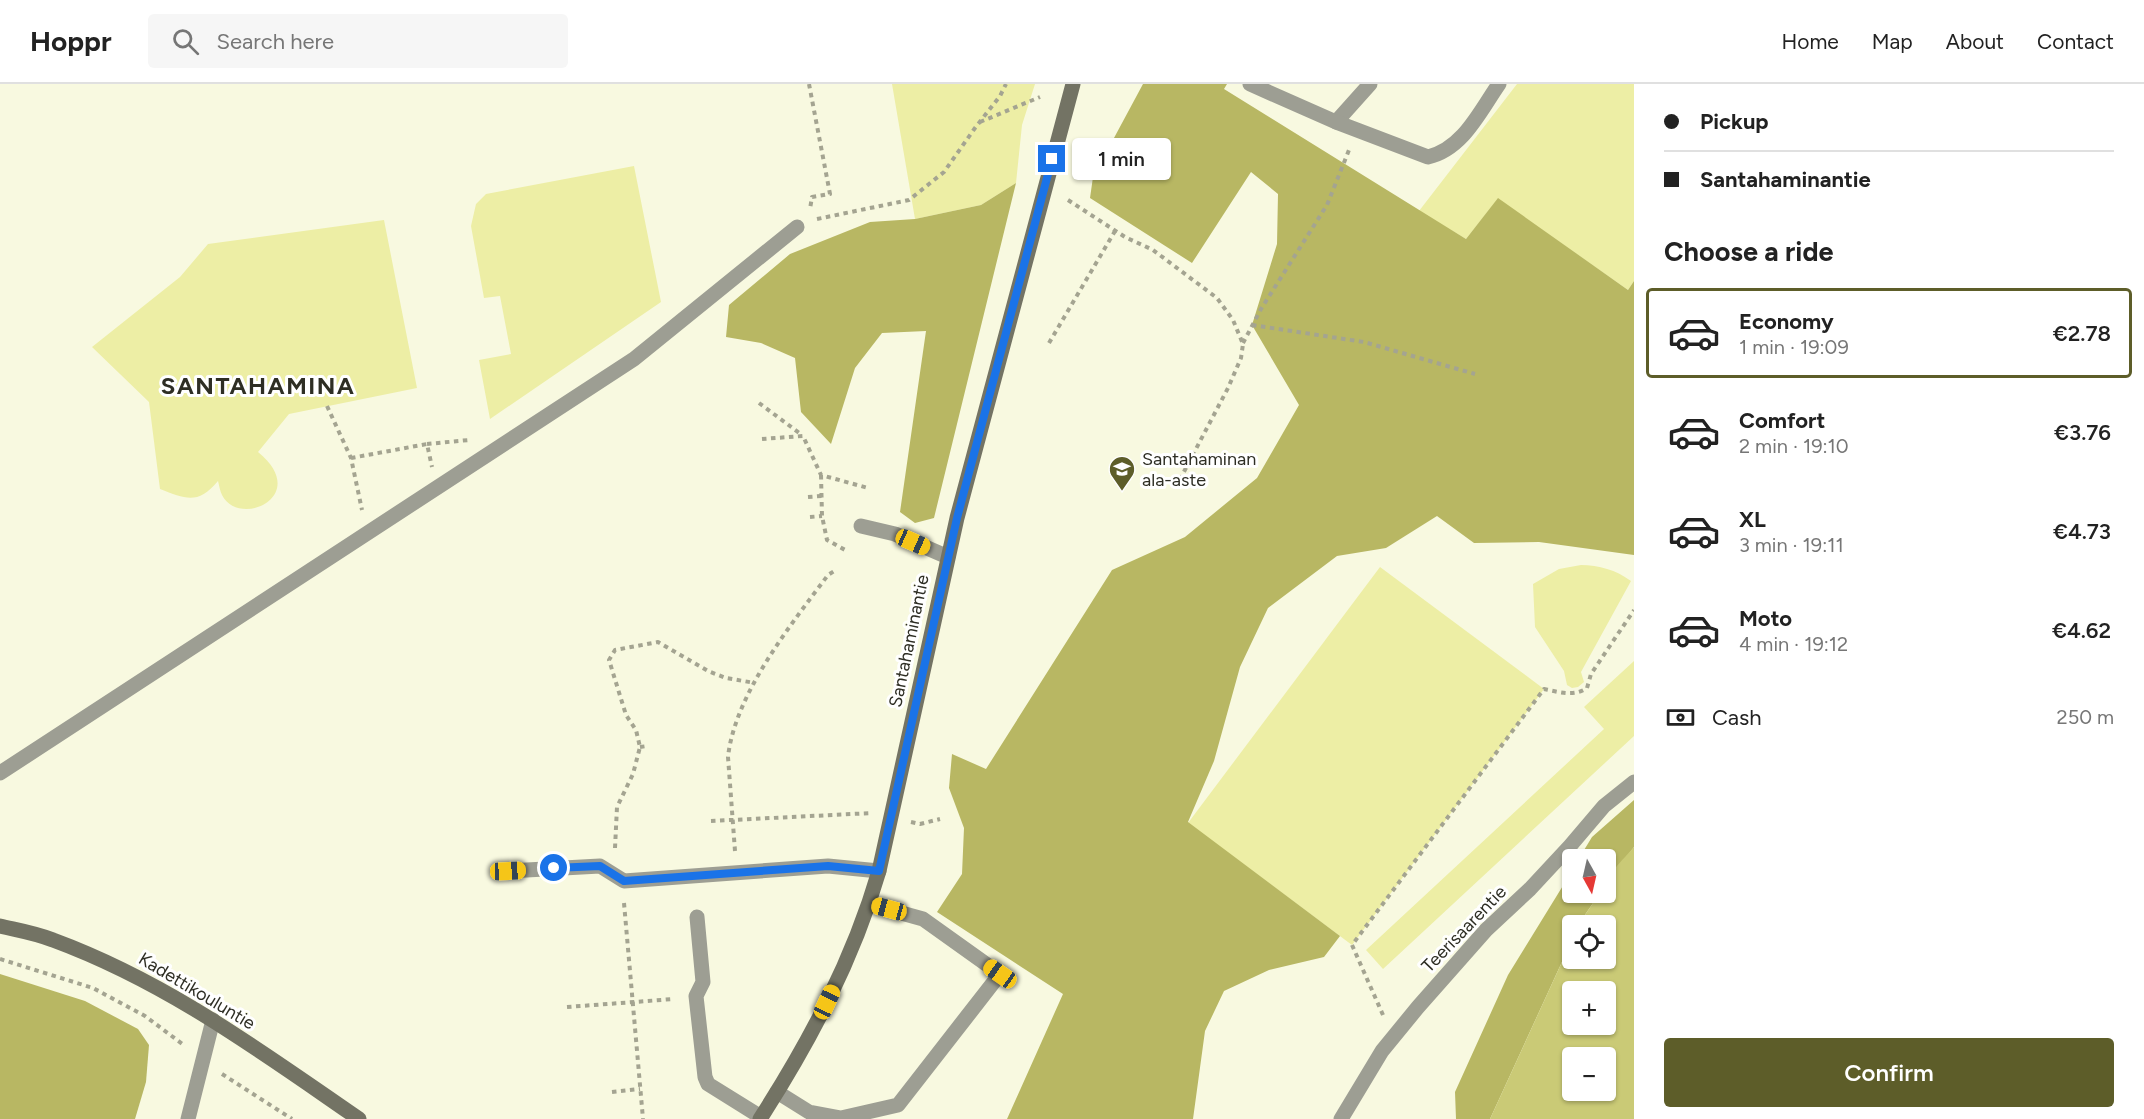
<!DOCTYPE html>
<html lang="en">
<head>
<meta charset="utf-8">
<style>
	:root { --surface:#fff; --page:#f6f6f6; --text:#222; --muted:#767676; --line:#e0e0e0; --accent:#5d5d29 }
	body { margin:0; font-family:Figtree,sans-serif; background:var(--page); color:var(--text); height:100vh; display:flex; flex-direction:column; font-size:22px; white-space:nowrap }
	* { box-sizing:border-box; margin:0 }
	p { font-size:20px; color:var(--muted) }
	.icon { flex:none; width:33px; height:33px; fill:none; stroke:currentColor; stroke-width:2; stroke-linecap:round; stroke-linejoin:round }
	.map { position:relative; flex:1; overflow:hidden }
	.panel { display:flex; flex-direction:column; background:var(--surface); width:510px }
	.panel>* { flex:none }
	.hud { display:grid; align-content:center; height:132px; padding:0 30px; background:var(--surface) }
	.needle { width:39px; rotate:172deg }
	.controls { position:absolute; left:1562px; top:765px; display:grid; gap:12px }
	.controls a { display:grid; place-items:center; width:54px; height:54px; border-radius:6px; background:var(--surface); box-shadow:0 2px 4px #0004; font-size:30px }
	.end { position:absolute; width:27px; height:27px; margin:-14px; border:8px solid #1a73e8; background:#fff; box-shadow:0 0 0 3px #fff }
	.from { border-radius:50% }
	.bubble { position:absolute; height:42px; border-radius:6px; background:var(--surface); box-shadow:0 2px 4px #0004; font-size:20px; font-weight:600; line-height:42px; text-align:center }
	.car { position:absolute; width:18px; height:36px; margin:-18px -9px; border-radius:8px; box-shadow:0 0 4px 2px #0007; background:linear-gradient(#f5c518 24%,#345 0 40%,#f5c518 0 76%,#345 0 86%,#f5c518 0) }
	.hud b { display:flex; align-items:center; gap:21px; height:57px; font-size:22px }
	.hud b+b { border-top:2px solid var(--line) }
	.hud i { width:15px; height:15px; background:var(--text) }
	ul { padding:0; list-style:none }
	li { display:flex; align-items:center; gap:18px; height:90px; margin:0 12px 9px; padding:0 18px; border:3px solid transparent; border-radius:6px }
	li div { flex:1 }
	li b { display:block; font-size:22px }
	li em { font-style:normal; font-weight:600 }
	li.active { border-color:var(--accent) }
	li>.icon { width:54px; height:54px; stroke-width:1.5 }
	h2 { padding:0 30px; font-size:27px; line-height:72px }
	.pay { display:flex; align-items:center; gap:15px; height:66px; padding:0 30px; font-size:22px }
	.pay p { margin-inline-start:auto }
	.button { display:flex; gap:12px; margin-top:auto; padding:12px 30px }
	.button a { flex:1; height:69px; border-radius:6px; background:var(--accent); color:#fff; font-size:24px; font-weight:600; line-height:69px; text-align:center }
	header { display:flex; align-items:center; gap:36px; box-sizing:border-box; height:84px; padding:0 30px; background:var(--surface); border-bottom:2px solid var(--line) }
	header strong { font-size:28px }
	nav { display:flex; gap:33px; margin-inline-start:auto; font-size:21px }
	.search { width:420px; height:54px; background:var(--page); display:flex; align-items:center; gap:15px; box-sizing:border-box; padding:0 21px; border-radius:6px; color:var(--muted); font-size:22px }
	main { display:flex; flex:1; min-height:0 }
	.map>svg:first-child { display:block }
</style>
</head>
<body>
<header>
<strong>Hoppr</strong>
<div class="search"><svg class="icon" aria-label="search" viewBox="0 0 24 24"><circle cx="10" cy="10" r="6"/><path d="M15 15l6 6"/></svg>Search here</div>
<nav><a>Home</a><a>Map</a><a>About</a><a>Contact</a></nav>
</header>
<main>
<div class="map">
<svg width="1634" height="1035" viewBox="0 0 1634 1035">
	<rect width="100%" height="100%" fill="#f8f9e0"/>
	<g fill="#edeea5">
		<polygon points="892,0 1035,0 1022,41 1016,99 981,121 915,135"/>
		<polygon points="1517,0 1634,0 1634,197 1628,206 1498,115 1466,155 1419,127"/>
		<polygon points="634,82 661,218 490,335 479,276 511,270 500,212 484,214 471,142 476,120 486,110"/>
		<path d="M 384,136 L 417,304 L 289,330 L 258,368 C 312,412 239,445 222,411 C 220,407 219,401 218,397 C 198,421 186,415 160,405 L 149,318 L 92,263 L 180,193 L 208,160 Z"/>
		<path d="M 1581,481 C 1599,481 1616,486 1631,497 L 1581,588 L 1584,598 L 1578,603 L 1572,604 L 1567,601 L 1564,587 L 1535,543 L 1533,500 L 1559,485 Z"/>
		<polygon points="1380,483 1544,605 1352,861 1188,739"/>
		<polygon points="1634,577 1634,652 1383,885 1366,866 1604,645 1584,623"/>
	</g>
	<g fill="#b8b763">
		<polygon points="1143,0 1227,0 1224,5 1466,155 1498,114 1628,206 1634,197 1634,471 1539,458 1474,459 1437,432 1386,464 1337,472 1268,524 1240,583 1214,677 1188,738 1340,852 1324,873 1269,886 1224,907 1205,947 1193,1035 1007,1035 1063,910 937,828 962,790 964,744 949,704 952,670 986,685 1112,486 1185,453 1257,394 1299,321 1252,241 1277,160 1278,110 1251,88 1192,179 1090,114 1093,93"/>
		<polygon points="1016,99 934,434 915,439 900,428 926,247 882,249 855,284 831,360 801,328 795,274 761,259 726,253 729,221 790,170 870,138 915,135 981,121"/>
		<polygon points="1634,716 1634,763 1605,801 1605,776 1578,776 1592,753"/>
		<polygon points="1572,787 1572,808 1600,809 1578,841 1572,842 1572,856 1490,1035 1456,1035 1455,1008 1508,891"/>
		<polygon points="0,890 85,917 138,945 149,961 146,998 135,1035 0,1035"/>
	</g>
	<path fill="#caca76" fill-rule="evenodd" d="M 1634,763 L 1634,1035 L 1490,1035 L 1572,856 L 1572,874 L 1605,874 L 1605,842 L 1578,841 L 1600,809 L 1605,808 C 1605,791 1623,776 1634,763 ZM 1572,908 L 1605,908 L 1605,940 L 1572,940 ZM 1572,974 L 1605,974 L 1605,1006 L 1572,1006 Z"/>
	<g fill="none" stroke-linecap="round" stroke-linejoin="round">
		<g stroke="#a4a491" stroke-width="4" stroke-dasharray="4.5 4.5" stroke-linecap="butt">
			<polyline points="809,0 830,110 812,113 810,125"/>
			<polyline points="980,38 1040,13"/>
			<polyline points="1068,116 1125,153 1153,166 1217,214 1233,236 1243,260 1241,274 1228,304 1177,401"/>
			<polyline points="817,135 909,116 944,88 975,44 1000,12 1006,0"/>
			<polyline points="1252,241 1364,258 1475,290"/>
			<polyline points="1049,259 1115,147"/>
			<polyline points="1243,259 1261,225 1327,121 1349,66"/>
			<polyline points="759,319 802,351"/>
			<polyline points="327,322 351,374 362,426"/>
			<polyline points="762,355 803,352 821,391 868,404"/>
			<polyline points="427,360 469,356"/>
			<polyline points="351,374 427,360 432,383"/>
			<polyline points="821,391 822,432 827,456 847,467"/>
			<polyline points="808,413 822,412"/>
			<polyline points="810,433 822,432"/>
			<polyline points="640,663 647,662"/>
			<polyline points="711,737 872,729"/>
			<polyline points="911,738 920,740 940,735"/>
			<polyline points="615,764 617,723 633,690 640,663 636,646 626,631 609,576 615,566 658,558 708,587 726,594 755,599"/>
			<path d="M 735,767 L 728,673 C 735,610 790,542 828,491 L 836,486"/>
			<polyline points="624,819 643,1035"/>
			<polyline points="0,875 93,904 145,932 185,962"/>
			<polyline points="567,923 674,915"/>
			<path d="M 1383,931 L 1352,861 L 1544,605 C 1559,608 1574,613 1587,604 L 1591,590 L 1634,526"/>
			<polyline points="222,990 292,1035"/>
			<polyline points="612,1008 640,1005"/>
		</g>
		<g stroke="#9d9e93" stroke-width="15">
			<polyline points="1250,0 1336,38 1370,0"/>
			<path d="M 1336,38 L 1428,73 C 1463,65 1480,27 1499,0"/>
			<polyline points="861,442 895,450 948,473"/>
			<polyline points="508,787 600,782 624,797 828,782 879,787"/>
			<polyline points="697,833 703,898 696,912 705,993 708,1000 761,1033"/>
			<polyline points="777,1008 809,1028 841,1034 898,1021 1000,890 923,835 869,820"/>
			<polyline points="188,1035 213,936"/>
		</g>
		<g stroke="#9d9e93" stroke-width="15">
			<polyline points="0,689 634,275 797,143"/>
			<polyline points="1341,1035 1382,967 1418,923 1486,846 1530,805 1570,762 1604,722 1634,698"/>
		</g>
		<g stroke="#737364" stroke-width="15">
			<path d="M 0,842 C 17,846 36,849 53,856 C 167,898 260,967 359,1035"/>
			<path d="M 760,1035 C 810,957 853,876 879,787 L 957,434 L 1073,0"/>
		</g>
	</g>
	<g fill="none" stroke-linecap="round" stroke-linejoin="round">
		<polyline stroke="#1a73e8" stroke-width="8" points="554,784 600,782 624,797 828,782 879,787 957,434 1052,75"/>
	</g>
	<defs>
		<g id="school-pin" transform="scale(1.35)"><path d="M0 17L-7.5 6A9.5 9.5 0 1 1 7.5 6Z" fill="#5d5d29" stroke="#fff"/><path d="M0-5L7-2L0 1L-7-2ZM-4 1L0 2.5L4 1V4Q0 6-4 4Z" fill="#fff"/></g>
	</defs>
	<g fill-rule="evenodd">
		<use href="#school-pin" x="1122" y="385"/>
	</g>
	<g text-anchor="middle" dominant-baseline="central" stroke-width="6" stroke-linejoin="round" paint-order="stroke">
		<g font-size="18" fill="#2e2e24" stroke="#fff" text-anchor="start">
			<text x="1142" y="375">Santahaminan<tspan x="1142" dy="21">ala-aste</tspan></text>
		</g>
		<g font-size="18" fill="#2e2e24" stroke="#fff">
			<text transform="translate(909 557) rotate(-78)">Santahaminantie</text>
			<text transform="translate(1464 845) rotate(-46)">Teerisaarentie</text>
			<text transform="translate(197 907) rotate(31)">Kadettikouluntie</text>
		</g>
		<g font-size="24" font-weight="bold" letter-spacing="1.5" fill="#2e2e24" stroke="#fff">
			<text x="258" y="301">SANTAHAMINA</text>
		</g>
	</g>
</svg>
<div class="controls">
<a><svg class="needle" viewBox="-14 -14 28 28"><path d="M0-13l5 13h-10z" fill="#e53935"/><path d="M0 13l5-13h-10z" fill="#767676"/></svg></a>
<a><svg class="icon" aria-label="locate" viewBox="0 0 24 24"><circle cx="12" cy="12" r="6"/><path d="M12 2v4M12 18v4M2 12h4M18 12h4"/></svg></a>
<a>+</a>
<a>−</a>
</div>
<i class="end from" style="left:554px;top:784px"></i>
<i class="end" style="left:1052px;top:75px"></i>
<div class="bubble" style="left:1072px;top:54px;width:99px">1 min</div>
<i class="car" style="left:913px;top:458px;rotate:114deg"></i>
<i class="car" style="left:508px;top:787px;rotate:87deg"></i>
<i class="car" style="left:889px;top:825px;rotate:285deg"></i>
<i class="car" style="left:1000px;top:890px;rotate:305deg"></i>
<i class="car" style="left:827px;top:918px;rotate:25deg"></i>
</div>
<section class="panel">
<div class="hud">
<b><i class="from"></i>Pickup</b>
<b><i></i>Santahaminantie</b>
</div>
<h2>Choose a ride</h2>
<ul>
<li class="active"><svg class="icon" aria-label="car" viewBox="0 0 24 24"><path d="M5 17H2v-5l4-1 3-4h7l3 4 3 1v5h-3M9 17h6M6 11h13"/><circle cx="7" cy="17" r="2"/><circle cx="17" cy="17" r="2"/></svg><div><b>Economy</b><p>1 min · 19:09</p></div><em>€2.78</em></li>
<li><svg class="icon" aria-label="car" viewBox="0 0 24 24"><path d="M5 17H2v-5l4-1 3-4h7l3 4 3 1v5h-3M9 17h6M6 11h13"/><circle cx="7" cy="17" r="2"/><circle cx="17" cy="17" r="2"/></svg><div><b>Comfort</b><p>2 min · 19:10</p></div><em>€3.76</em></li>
<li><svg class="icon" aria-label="car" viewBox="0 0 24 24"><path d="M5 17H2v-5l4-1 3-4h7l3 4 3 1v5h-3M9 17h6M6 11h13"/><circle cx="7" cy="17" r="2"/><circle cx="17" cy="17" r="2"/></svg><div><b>XL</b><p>3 min · 19:11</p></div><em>€4.73</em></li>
<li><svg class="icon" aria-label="car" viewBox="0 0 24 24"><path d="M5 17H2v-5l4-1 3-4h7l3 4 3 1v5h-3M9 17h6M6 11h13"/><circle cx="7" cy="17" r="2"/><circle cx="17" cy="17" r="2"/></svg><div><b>Moto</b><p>4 min · 19:12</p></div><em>€4.62</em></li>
</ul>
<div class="pay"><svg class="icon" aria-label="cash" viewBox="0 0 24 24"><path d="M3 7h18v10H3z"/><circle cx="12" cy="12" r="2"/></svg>Cash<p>250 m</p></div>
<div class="button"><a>Confirm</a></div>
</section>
</main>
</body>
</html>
